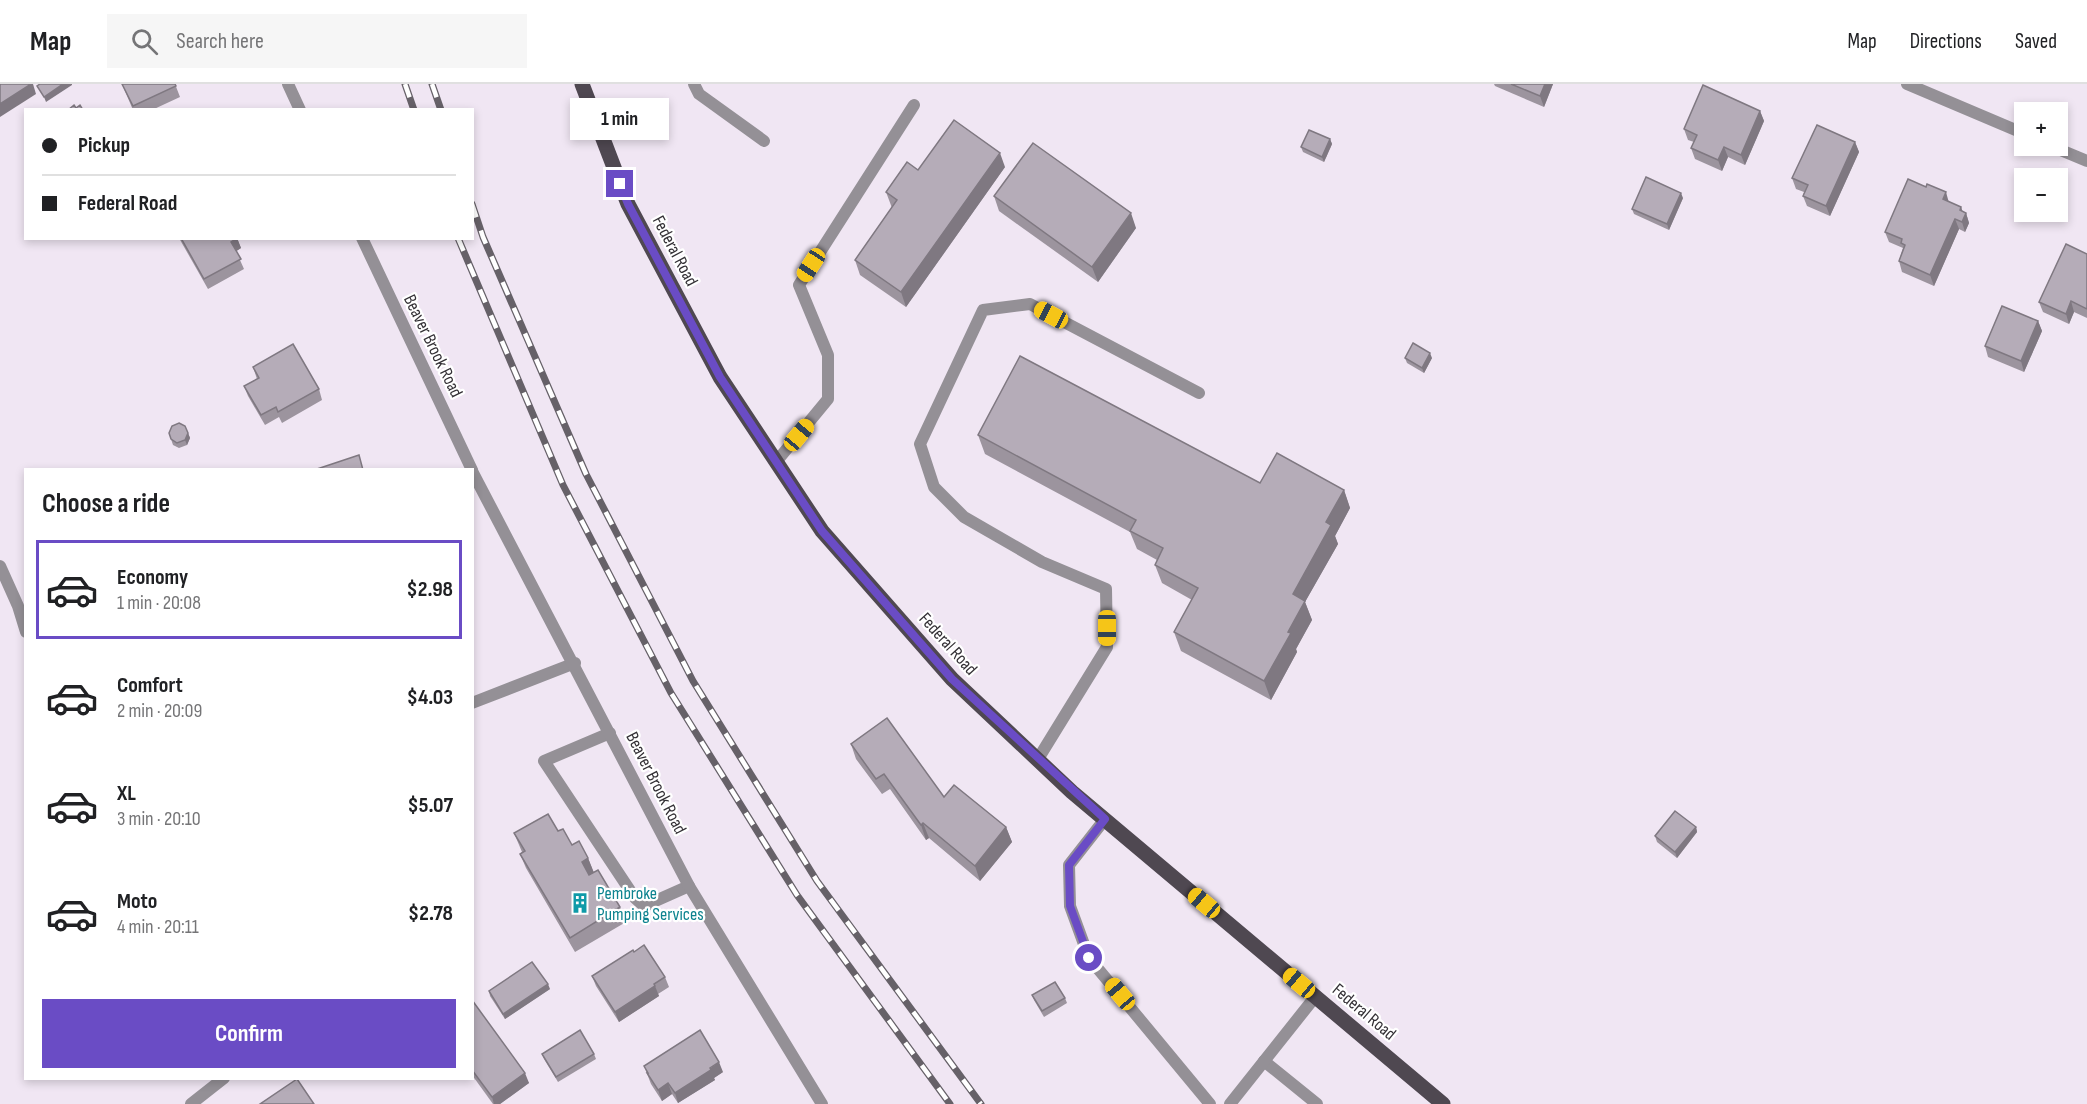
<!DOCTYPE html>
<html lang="en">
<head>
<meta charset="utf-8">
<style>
	:root { --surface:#fff; --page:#f6f6f6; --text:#202124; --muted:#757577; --line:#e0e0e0; --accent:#6a4cc5 }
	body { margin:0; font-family:"Sofia Sans Condensed",sans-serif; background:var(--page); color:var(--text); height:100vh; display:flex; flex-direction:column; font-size:22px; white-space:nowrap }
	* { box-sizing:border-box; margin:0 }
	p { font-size:20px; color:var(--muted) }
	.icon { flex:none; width:33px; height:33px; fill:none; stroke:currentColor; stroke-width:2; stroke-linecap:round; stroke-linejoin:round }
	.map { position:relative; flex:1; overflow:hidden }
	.details { position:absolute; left:24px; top:384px; width:450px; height:612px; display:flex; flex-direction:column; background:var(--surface); border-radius:0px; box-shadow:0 3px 9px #0003 }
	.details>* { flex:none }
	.banner { position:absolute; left:24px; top:24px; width:450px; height:132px; border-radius:0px; box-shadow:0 3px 9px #0003; display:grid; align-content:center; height:132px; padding:0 18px; background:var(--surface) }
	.tools { position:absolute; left:2014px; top:18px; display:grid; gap:12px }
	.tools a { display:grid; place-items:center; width:54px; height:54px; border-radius:0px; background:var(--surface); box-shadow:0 3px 9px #0003; font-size:30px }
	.end { position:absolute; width:27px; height:27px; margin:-14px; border:8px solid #6a4cc5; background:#fff; box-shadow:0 0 0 3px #fff }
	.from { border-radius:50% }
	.bubble { position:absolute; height:42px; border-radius:0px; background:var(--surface); box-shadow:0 3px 9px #0003; font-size:20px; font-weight:700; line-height:42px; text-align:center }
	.car { position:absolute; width:18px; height:36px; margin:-18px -9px; border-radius:8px; box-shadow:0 0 4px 2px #0007; background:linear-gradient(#f5c518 24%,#345 0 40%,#f5c518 0 76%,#345 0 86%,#f5c518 0) }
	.banner b { display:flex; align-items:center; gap:21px; height:57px; font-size:22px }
	.banner b+b { border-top:2px solid var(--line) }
	.banner i { width:15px; height:15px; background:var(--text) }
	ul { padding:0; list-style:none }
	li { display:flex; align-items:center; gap:18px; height:99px; margin:0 12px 9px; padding:0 6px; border:3px solid transparent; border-radius:0px }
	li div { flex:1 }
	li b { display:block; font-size:22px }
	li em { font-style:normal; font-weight:700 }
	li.selected { border-color:var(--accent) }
	li>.icon { width:54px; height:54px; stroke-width:1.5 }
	h2 { padding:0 18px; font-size:27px; line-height:72px }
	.action { display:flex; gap:12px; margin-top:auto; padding:12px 18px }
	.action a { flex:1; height:69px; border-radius:0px; background:var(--accent); color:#fff; font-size:24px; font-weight:700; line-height:69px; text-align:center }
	header { display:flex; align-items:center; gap:36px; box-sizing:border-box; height:84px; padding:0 30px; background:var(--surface); border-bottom:2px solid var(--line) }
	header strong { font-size:28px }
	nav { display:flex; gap:33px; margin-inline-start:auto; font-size:21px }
	.search { width:420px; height:54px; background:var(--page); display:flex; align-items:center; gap:15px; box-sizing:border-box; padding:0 21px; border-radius:0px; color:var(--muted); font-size:22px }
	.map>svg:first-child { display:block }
</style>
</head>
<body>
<header>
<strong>Map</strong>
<div class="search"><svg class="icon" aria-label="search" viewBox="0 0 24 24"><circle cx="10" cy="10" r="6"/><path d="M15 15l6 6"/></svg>Search here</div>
<nav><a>Map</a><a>Directions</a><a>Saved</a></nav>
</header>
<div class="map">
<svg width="2087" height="1020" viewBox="0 0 2087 1020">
	<rect width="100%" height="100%" fill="#f0e6f3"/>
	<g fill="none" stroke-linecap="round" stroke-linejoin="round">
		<g stroke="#949096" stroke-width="12">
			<polyline points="694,0 699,10 764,57"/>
			<polyline points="776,378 828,315 828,271 799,201 914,21"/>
			<polyline points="0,482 18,522 26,548"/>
			<polyline points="472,619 575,579"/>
			<polyline points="610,649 544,677 635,814 644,822 689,802"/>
			<polyline points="1038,675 1107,563 1106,505 1042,478 964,433 934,403 920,360 983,226 1030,220 1199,309"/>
			<polyline points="1105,735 1069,781 1070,822 1089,874 1210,1020"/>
			<polyline points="1264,977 1317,1020"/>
			<polyline points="191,1020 224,994"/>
			<polyline points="1230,1020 1315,913"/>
		</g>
		<g stroke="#949096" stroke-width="12">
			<polyline points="288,0 300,26"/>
			<polyline points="1907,0 2025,50"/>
			<polyline points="2051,62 2087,77"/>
			<polyline points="362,154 472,386"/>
			<polyline points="472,387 689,802 822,1020"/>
		</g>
		<polyline stroke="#4f4851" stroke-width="15" points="582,0 628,120 720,293 822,447 952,595 1072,708 1443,1020"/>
		<g stroke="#666168" stroke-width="7">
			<g id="rail">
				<polyline points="405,0 414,26"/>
				<polyline points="432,0 441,26"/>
				<polyline points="472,120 483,153 586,390 693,597 817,797 981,1020"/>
				<polyline points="458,154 563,401 671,609 797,811 950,1020"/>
			</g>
		</g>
		<use href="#rail" stroke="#fff" stroke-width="4.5" stroke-dasharray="14" stroke-linecap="butt"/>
	</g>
	<g fill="#9c949e">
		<polygon points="122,0 176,0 175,0 180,13 152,26 133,26"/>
		<polygon points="1494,0 1553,0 1544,23 1495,2"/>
		<polygon points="1760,27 1764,37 1745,81 1728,73 1722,87 1695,75 1691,64 1694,58 1688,56 1684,45"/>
		<polygon points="1330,55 1332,60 1324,78 1303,68 1301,63"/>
		<polygon points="1855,58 1859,68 1830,132 1807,122 1803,112 1804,108 1796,105 1792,94"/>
		<polygon points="1005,83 906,223 860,191 855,176 892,124 886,108 918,86"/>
		<polygon points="994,112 1136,144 1098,198 999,127"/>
		<polygon points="1683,114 1669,146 1634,130 1632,125"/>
		<polygon points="1949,118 1961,123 1962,127 1966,129 1969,139 1965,148 1959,145 1934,202 1902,188 1899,177 1903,164 1889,158 1885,148"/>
		<polygon points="179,154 237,154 241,164 236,167 244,185 208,205"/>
		<polygon points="2087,170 2087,234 2074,228 2069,240 2043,228 2039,218"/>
		<polygon points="2038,237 2042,247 2024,288 1988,273 1985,262"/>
		<polygon points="1405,274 1432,274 1424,289 1407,279"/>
		<polygon points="253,283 319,305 322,316 282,339 279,333 265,341 248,312 244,302 257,295"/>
		<polygon points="169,349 188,349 190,354 187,361 179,364 173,361"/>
		<polygon points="978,351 1260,399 1344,406 1350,424 1335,452 1338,460 1305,518 1312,536 1296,565 1297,568 1271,616 1181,567 1174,548 1192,516 1162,499 1155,481 1157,476 1137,465 1130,448 985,370"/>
		<polygon points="851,660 944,713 1006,743 1012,758 980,797 929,754 926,756 890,705 882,710 856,675"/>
		<polygon points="1696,743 1697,748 1677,774 1657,758 1655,752"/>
		<polygon points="558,747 572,761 588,774 594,789 620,823 626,838 575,868 526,784 520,770 522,768 514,749"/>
		<polygon points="634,868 665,893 669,903 658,910 659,912 619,938 596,902 592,892"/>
		<polygon points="550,905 505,935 490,912 489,907"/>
		<polygon points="1032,911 1065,914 1067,919 1044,933 1034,916"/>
		<polygon points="472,916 529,999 500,1020 493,1020 472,991"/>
		<polygon points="542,970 594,970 596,975 558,998 544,975"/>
		<polygon points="644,982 723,988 714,994 715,996 678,1019 672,1010 662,1017 651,1000"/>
	</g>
	<g fill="#7f7881">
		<polygon points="31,0 33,0 36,10 0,33 0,20"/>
		<polygon points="63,0 72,0 72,1 46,18 44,13"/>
		<polygon points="1545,0 1553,0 1544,23 1540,12"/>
		<polygon points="1760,27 1764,37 1745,81 1741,71"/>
		<polygon points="1330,55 1332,60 1324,78 1322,73"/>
		<polygon points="1855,58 1859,68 1830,132 1826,122"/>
		<polygon points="1724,63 1728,73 1722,87 1718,76"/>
		<polygon points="1000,69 1005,83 906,223 901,208"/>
		<polygon points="1946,108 1949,119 1943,115"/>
		<polygon points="1681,109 1683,114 1669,146 1667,140"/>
		<polygon points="1961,123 1964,132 1966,129 1969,139 1965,148 1962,138 1960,126"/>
		<polygon points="1131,129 1136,144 1098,198 1092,183"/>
		<polygon points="1955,135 1959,145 1934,202 1930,191"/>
		<polygon points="237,154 241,164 235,168 231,158"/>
		<polygon points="2071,217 2074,228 2069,240 2066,230"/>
		<polygon points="2038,237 2042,247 2024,288 2021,277"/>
		<polygon points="1430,269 1432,274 1424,289 1422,284"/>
		<polygon points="188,349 190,354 187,361 185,356"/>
		<polygon points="1344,406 1350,424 1335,452 1338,460 1305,518 1312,536 1296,565 1297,568 1271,616 1264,597 1288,548 1293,510 1326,438"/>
		<polygon points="923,739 929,754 926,756 921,741"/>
		<polygon points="1006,743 1012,758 980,797 975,782"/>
		<polygon points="1696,743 1697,748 1677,774 1675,768"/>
		<polygon points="588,774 594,789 587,793 582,778"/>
		<polygon points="548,900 550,905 505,935 503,930"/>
		<polygon points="655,902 659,912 619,938 615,928"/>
		<polygon points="719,978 723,988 714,994 715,996 678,1019 675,1009"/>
		<polygon points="525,989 529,999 500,1020 494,1020 492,1013"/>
		<polygon points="668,999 672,1010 662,1017 658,1006"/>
	</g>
	<g fill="#b5acb8" stroke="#7f7881" stroke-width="1.5">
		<polygon points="0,0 31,0 0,20"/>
		<polygon points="40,0 63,0 44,13 37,2"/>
		<polygon points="122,0 175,0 176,2 133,22"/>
		<polygon points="1511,0 1545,0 1540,12"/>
		<polygon points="1703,1 1760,27 1741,71 1724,63 1718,76 1691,64 1697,51 1684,45"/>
		<polygon points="74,21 76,24 80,21 83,26 68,26"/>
		<polygon points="954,36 1000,69 901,208 855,176 897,116 886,108 907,78 918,86"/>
		<polygon points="1817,41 1855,58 1826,122 1803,112 1808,101 1792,94"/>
		<polygon points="1309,46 1330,55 1322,73 1301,63"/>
		<polygon points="1033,59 1131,129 1092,183 994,112"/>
		<polygon points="1646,93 1681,109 1667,140 1632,125"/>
		<polygon points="1908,95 1926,103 1927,100 1946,108 1943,115 1961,123 1960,126 1966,129 1962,138 1955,135 1930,191 1899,177 1905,161 1901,159 1902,155 1885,148"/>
		<polygon points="181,154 237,154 231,158 241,175 204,195"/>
		<polygon points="2066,160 2087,170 2087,225 2071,217 2066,230 2039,218"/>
		<polygon points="2002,222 2038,237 2021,277 1985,262"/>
		<polygon points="1413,259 1430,269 1422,284 1405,274"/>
		<polygon points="293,260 319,305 278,328 276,323 261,331 244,302 259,294 253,283"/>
		<polygon points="1020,272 1260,399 1277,369 1344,406 1326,438 1331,441 1293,510 1305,517 1288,548 1291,549 1264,597 1174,548 1198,504 1155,481 1163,464 1130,447 1136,436 978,351"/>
		<polygon points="179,339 185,342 188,349 185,356 177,359 171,355 169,349 172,342"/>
		<polygon points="359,371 363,386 314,386"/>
		<polygon points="887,634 944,713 954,701 1006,743 975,782 923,739 921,741 884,690 876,695 851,660"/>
		<polygon points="1675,727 1696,743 1675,768 1655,752"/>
		<polygon points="548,730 558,747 563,745 572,761 579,757 588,774 582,778 589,791 598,786 620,823 570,854 520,770 525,767 514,749"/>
		<polygon points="644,861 665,893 654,900 655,902 615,928 592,892 633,866 634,868"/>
		<polygon points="532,878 548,900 503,930 489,907"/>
		<polygon points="1055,898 1065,914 1042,927 1032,911"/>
		<polygon points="472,916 525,989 492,1013 472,986"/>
		<polygon points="580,946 594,970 556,993 542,970"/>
		<polygon points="700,946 719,978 710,984 711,986 675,1009 668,999 658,1006 647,989 648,989 644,982"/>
		<polygon points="297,995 314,1020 260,1020"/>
	</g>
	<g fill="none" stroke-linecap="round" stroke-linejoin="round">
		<polyline stroke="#6a4cc5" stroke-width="8" points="620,100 628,120 720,293 822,447 952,595 1105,735 1069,781 1070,822 1089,874"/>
	</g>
	<defs>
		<g id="building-bare" transform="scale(1.62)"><path d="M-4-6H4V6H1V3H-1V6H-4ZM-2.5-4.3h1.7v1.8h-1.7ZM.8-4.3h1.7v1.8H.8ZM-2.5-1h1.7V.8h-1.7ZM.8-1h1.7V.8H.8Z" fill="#0f9aa8" stroke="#fff" stroke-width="2.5" paint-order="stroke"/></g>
	</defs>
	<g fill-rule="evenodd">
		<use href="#building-bare" x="580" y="819"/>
	</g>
	<g text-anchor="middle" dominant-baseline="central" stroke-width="4.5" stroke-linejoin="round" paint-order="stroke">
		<g font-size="18" fill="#333035" stroke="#fff">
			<text transform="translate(675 167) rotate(62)">Federal Road</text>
			<text transform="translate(433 262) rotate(64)">Beaver Brook Road</text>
			<text transform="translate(948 560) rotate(48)">Federal Road</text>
			<text transform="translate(656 699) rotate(63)">Beaver Brook Road</text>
			<text transform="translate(1364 928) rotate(40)">Federal Road</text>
		</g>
		<g font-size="18" fill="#0d838f" stroke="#fff" text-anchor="start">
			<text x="597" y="809">Pembroke<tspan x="597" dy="21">Pumping Services</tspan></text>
		</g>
	</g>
</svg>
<div class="tools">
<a>+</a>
<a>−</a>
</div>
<i class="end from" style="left:1089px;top:874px"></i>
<i class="end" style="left:620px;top:100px"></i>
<div class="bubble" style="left:570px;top:14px;width:99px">1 min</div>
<i class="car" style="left:811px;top:181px;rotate:213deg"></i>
<i class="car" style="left:1051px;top:231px;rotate:298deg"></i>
<i class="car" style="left:799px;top:351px;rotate:40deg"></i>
<i class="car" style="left:1107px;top:544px;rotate:180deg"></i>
<i class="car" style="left:1204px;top:819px;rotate:310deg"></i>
<i class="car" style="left:1299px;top:899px;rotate:310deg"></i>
<i class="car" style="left:1120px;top:910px;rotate:320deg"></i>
<div class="banner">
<b><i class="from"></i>Pickup</b>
<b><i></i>Federal Road</b>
</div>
<section class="details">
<h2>Choose a ride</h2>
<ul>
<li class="selected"><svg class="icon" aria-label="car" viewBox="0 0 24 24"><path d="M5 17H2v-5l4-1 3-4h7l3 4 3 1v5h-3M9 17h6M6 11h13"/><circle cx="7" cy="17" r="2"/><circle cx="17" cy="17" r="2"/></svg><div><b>Economy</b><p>1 min · 20:08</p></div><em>$2.98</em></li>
<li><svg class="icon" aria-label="car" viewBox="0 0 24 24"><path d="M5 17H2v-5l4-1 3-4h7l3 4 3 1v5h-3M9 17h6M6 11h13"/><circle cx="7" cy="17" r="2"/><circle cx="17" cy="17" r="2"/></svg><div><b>Comfort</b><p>2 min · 20:09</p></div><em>$4.03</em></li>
<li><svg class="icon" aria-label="car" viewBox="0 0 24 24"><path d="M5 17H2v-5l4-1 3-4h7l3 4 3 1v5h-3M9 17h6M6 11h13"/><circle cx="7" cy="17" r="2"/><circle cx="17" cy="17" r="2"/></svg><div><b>XL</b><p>3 min · 20:10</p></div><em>$5.07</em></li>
<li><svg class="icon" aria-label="car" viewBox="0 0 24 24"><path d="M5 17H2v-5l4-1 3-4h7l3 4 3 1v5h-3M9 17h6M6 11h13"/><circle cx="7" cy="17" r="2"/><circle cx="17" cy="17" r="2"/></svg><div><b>Moto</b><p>4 min · 20:11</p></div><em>$2.78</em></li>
</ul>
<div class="action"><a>Confirm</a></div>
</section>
</div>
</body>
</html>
